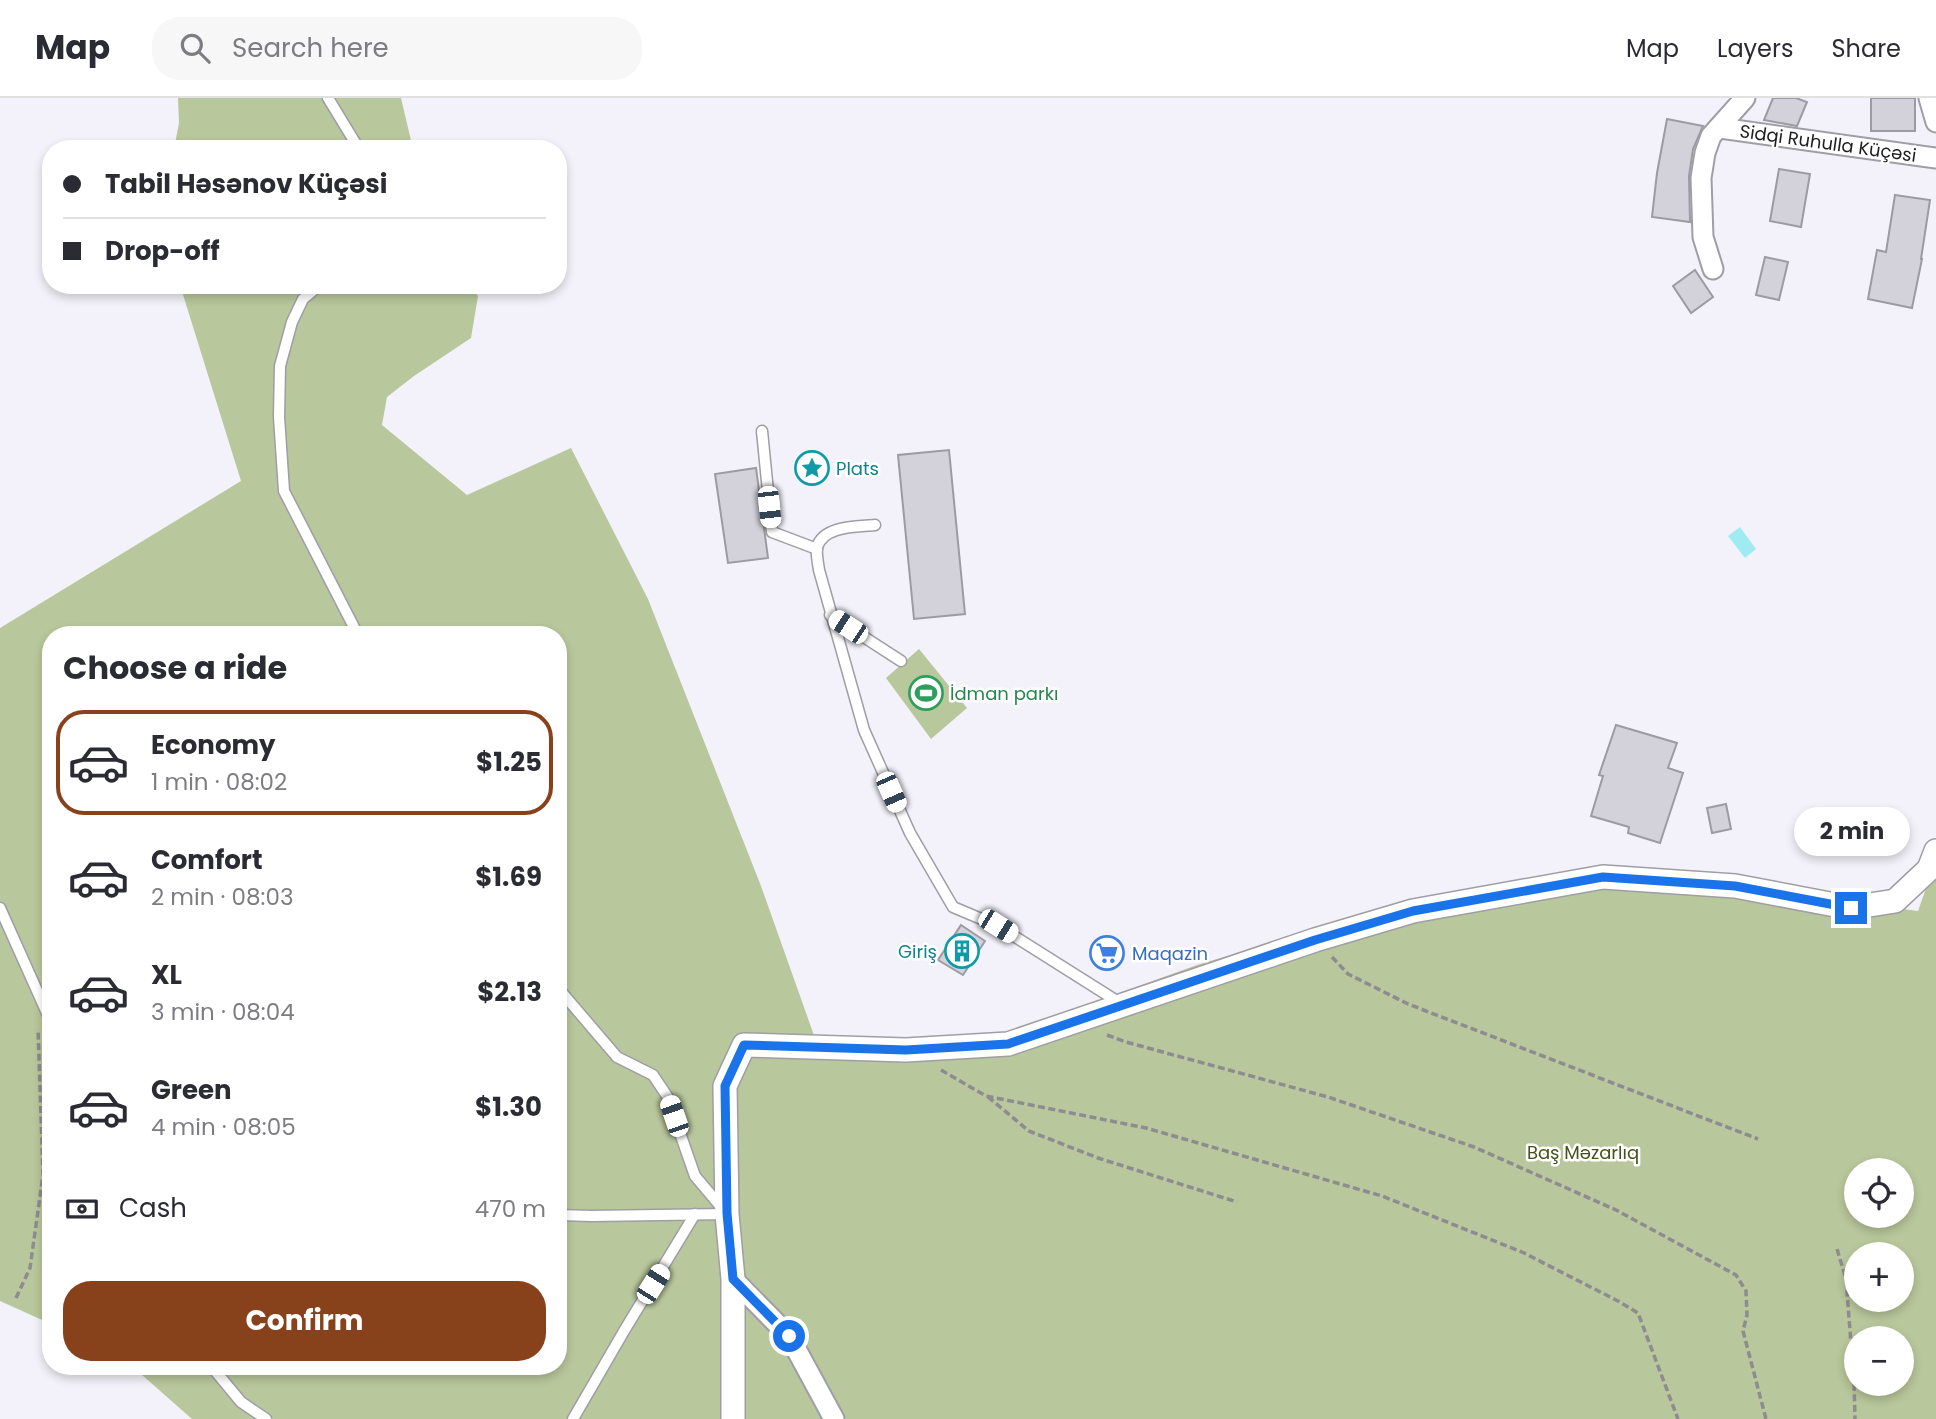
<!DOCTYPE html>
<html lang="en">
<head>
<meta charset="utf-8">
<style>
	:root { --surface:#fff; --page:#f7f7f7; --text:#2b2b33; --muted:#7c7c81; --line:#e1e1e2; --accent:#88421b }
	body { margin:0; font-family:Poppins,sans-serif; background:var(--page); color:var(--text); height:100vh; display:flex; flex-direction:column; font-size:26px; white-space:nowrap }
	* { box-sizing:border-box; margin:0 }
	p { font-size:23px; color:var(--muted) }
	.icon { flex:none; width:38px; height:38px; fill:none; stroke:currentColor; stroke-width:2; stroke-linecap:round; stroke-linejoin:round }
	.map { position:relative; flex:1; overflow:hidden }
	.drawer { position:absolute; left:42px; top:528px; width:525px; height:749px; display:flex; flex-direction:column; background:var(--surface); border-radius:28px; box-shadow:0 4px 10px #0003 }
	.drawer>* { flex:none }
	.hud { position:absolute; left:42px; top:42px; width:525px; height:154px; border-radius:28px; box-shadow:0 4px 10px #0003; display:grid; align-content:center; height:154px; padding:0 21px; background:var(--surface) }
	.buttons { position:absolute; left:1844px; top:1060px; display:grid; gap:14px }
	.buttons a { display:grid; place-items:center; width:70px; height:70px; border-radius:50%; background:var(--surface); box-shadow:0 4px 10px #0003; font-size:35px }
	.end { position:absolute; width:32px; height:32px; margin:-16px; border:9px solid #1a73e8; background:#fff; box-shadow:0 0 0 4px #fff }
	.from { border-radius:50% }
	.bubble { position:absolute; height:49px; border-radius:24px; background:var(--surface); box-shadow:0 4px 10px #0003; font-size:23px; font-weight:700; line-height:49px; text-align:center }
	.car { position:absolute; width:21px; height:42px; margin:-21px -10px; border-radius:9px; box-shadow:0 0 5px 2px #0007; background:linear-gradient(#fff 24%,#345 0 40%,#fff 0 76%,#345 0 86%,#fff 0) }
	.hud b { display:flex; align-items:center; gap:24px; height:66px; font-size:26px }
	.hud b+b { border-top:2px solid var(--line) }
	.hud i { width:18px; height:18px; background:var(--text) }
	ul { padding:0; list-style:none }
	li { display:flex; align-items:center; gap:21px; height:105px; margin:0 14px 10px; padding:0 7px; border:4px solid transparent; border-radius:28px }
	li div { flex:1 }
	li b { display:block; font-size:26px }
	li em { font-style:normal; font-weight:700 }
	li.on { border-color:var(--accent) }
	li>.icon { width:63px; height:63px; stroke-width:1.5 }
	h2 { padding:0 21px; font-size:32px; line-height:84px }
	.pay { display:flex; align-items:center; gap:18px; height:77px; padding:0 21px; font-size:26px }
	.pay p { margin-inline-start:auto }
	.primary-button { display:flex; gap:14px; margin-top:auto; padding:14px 21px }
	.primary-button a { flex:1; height:80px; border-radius:28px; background:var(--accent); color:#fff; font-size:28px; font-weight:700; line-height:80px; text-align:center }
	header { display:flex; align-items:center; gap:42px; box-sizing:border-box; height:98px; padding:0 35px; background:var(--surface); border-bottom:2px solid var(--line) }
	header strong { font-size:33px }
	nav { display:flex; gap:38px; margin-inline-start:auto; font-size:24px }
	.search { width:490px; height:63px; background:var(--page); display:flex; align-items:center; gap:18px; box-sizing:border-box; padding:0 24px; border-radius:28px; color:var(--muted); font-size:26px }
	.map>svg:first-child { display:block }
</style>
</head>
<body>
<header>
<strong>Map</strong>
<div class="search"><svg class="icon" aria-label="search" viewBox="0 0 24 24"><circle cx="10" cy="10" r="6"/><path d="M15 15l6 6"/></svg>Search here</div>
<nav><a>Map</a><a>Layers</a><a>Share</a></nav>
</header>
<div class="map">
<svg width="1936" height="1321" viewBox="0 0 1936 1321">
	<rect width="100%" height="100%" fill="#f3f2fa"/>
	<g fill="#b9c79c" fill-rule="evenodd">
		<polygon points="178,0 401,0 413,51 174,51 179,25"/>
		<path d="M 180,187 L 470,187 L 478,198 L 471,240 L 414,278 L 387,299 L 382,327 L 467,397 L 571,350 L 648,501 L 761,788 L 816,943 L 941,959 L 1197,867 L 1404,805 L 1648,778 L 1918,813 L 1936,762 L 1936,1321 L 192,1321 L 133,1269 L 558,1269 L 558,537 L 51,537 L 51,1226 L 0,1203 L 0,530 L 241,383 ZM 1857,1073 L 1902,1073 L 1902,1118 L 1857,1118 ZM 1857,1157 L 1902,1157 L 1902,1202 L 1857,1202 ZM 1857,1241 L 1902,1241 L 1902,1286 L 1857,1286 Z"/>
		<polygon points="919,551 967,610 931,641 886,580"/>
	</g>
	<polygon fill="#9febf2" points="1740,429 1756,451 1745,460 1728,438"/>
	<g fill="#d3d1da" stroke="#9c9ba2" stroke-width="2">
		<polygon points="1773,0 1796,0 1807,4 1797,28 1764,22"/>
		<rect x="1871" y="0" width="44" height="33"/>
		<polygon points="1667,21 1703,28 1693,51 1689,78 1690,124 1652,119 1657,75"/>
		<polygon points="1779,71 1810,76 1801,129 1770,123"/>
		<polygon points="1895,97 1930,102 1921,161 1922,161 1912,210 1868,201 1877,152 1886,154"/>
		<polygon points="1765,159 1788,164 1779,202 1756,197"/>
		<polygon points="1695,172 1713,199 1691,215 1673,188"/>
		<polygon points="949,352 965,516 914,521 898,357"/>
		<polygon points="756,370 768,460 728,465 715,376"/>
		<polygon points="1616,627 1677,645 1668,670 1683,675 1660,745 1628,735 1629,729 1591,718 1603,678 1599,677"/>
		<polygon points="1726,706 1731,731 1712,735 1707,710"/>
		<polygon points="961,827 985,843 963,877 938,862"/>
	</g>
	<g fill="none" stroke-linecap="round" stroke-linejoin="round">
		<g stroke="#9f9ea6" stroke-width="13">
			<g id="service">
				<polyline points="328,0 359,51"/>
				<polyline points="320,187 303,201 292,224 280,268 279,319 284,393 358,537"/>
				<polyline points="762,333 772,434 817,451"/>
				<path d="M 875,427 C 857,429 824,427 817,449 C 816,456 818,465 819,472 L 864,632 L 910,735 L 953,809 L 998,828 L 1120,905"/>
				<polyline points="830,517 901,563"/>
				<polyline points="0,810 51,924"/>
				<polyline points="558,890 617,959 653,977 667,998 695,1078 722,1110"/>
				<polyline points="558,1117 592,1118 727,1116"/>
				<polyline points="212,1269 241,1304 266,1321"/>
				<polyline points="573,1321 624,1233 695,1116"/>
			</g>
		</g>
		<g stroke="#9f9ea6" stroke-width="23">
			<g id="minor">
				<polyline points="1929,0 1936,24"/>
				<polyline points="1720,30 1936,60"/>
				<polyline points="1713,171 1703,139 1701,80 1705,55 1711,38 1745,0"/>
				<polyline points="733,1181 789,1238 834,1321"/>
			</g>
		</g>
		<g stroke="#9f9ea6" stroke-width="26">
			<polyline id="tertiary" points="733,1321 733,1181 727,1116 725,988 744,947 906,952 1008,946 1315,842 1413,813 1603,779 1735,788 1851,810 1895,803 1929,771 1936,753"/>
		</g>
		<g stroke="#8d8c91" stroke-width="3.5" stroke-dasharray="7 3.5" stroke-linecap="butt">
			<polyline points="1332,859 1348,876 1408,906 1758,1041"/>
			<polyline points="1107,937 1126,944 1328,999 1474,1049 1616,1112 1736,1177 1746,1193 1747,1217 1743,1233 1766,1321"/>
			<polyline points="941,972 986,998 1146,1030 1382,1098 1522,1154 1618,1203 1638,1215 1678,1321"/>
			<polyline points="988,999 1029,1033 1098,1060 1237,1104"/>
			<polyline points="1837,1151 1846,1181 1854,1284 1855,1321"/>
			<polyline points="16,1200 30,1170 43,1077 38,931"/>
		</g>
		<use href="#service" stroke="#fff" stroke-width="10"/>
		<use href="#minor" stroke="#fff" stroke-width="19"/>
		<use href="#tertiary" stroke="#fff" stroke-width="23"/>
	</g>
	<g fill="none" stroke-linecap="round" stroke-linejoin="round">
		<polyline stroke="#1a73e8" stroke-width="9" points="789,1238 733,1181 727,1115 725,988 744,947 906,952 1008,946 1315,842 1413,813 1603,779 1735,788 1851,810"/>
	</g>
	<defs>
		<g id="sight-ring" transform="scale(1.75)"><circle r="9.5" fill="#fff" stroke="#0f9aa8" stroke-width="1.5"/><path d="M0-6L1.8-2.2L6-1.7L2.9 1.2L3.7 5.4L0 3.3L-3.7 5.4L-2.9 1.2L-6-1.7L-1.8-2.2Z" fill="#0f9aa8"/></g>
		<g id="stadium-ring" transform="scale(1.75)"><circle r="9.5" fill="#fff" stroke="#2e9e5b" stroke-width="1.5"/><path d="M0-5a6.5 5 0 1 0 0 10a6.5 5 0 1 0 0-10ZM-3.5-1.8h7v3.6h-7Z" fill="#2e9e5b"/></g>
		<g id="building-ring" transform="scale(1.75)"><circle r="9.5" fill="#fff" stroke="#0f9aa8" stroke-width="1.5"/><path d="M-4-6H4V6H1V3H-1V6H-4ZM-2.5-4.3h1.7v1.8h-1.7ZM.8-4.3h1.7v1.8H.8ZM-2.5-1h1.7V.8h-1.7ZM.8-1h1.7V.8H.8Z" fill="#0f9aa8"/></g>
		<g id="supermarket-ring" transform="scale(1.75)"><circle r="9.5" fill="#fff" stroke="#3f7fe0" stroke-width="1.5"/><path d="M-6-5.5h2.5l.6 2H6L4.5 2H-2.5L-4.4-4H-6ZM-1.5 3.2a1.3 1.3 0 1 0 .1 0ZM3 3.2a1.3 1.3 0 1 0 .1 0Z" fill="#3f7fe0"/></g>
	</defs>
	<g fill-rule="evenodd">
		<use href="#sight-ring" x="812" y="370"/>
		<use href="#stadium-ring" x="926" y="595"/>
		<use href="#building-ring" x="962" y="853"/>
		<use href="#supermarket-ring" x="1107" y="855"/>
	</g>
	<g text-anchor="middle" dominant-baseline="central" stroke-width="5" stroke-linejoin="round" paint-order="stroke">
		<g font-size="18" fill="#1e1d20" stroke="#fff">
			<text transform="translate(1828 45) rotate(8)">Sidqi Ruhulla Küçəsi</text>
		</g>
		<g font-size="18" fill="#0d838f" stroke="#fff" text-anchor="start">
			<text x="836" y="370">Plats</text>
			<text x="937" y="853" text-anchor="end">Giriş</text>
		</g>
		<g font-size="18" fill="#27864d" stroke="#fff" text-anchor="start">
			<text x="950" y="595">İdman parkı</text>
		</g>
		<g font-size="18" fill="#366cbe" stroke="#fff" text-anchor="start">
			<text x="1132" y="855">Maqazin</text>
		</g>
		<g font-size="18" fill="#445319" stroke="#fff">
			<text x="1583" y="1054">Baş Məzarlıq</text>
		</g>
	</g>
</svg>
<div class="buttons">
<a><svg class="icon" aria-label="locate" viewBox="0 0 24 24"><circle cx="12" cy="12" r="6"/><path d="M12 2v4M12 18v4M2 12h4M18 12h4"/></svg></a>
<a>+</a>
<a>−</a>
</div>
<i class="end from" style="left:789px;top:1238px"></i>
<i class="end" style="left:1851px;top:810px"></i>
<div class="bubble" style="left:1794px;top:709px;width:116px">2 min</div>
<i class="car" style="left:769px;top:409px;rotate:174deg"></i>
<i class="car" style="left:848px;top:529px;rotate:303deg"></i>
<i class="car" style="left:891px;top:694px;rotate:156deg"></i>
<i class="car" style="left:998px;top:828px;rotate:122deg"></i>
<i class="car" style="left:674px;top:1018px;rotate:341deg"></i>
<i class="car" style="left:653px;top:1186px;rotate:32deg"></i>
<div class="hud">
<b><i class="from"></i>Tabil Həsənov Küçəsi</b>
<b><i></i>Drop-off</b>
</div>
<section class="drawer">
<h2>Choose a ride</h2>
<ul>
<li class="on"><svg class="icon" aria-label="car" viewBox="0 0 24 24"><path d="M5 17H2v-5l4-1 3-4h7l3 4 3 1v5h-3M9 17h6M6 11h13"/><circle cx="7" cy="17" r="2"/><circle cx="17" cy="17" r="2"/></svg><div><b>Economy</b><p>1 min · 08:02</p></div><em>$1.25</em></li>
<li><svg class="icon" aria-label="car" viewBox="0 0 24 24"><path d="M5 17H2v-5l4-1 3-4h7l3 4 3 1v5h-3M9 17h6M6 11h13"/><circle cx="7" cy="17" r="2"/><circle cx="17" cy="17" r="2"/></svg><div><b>Comfort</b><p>2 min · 08:03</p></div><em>$1.69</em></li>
<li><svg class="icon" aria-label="car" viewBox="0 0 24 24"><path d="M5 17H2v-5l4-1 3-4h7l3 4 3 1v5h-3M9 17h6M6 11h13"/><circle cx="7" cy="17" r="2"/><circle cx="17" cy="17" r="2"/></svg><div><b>XL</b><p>3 min · 08:04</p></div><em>$2.13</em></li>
<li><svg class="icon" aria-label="car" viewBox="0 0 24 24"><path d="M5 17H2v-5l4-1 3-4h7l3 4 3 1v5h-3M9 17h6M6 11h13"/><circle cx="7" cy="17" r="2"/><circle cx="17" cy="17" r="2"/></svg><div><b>Green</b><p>4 min · 08:05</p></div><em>$1.30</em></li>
</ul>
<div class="pay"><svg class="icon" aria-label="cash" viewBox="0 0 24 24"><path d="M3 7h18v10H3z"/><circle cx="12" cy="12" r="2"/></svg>Cash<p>470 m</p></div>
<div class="primary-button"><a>Confirm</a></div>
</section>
</div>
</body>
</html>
